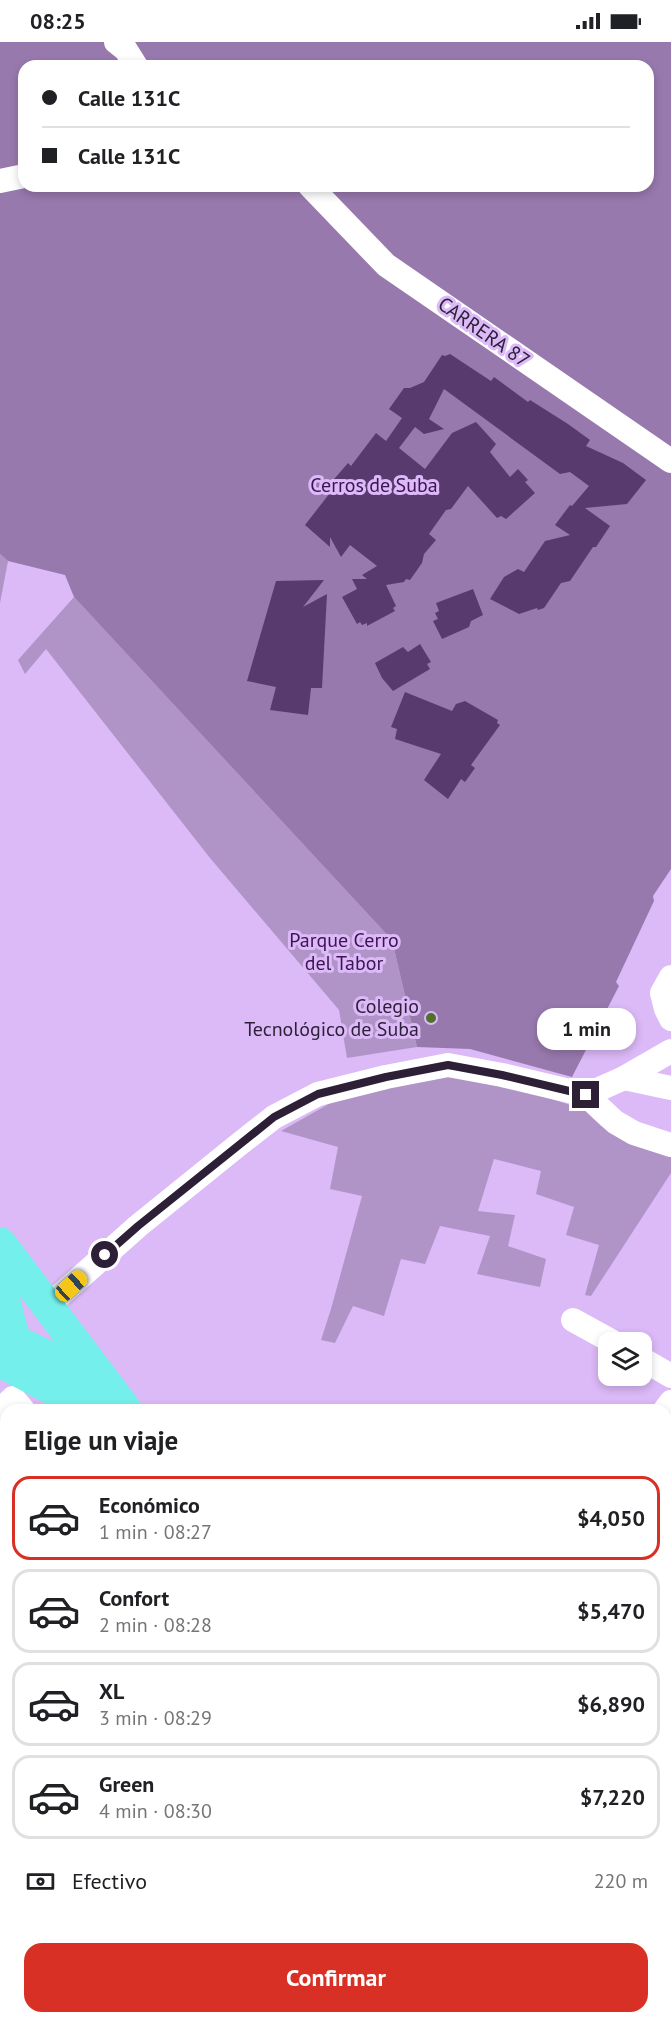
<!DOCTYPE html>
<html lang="es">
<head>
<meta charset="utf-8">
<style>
	:root { --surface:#fff; --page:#f6f6f6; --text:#202124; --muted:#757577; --line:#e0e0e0; --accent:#d93025 }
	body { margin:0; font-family:"PT Sans",sans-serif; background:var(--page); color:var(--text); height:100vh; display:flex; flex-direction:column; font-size:22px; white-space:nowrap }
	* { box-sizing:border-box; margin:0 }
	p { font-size:20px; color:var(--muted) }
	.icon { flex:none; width:33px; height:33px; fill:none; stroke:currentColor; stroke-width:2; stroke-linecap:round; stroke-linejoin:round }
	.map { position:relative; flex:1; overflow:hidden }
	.drawer { position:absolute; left:0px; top:1362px; width:672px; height:620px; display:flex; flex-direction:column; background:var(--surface); border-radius:18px 18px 0 0; box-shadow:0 3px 9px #0003 }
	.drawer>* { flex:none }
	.hud { position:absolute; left:18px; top:18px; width:636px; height:132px; border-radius:18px; box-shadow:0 3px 9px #0003; display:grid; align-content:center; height:132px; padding:0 24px; background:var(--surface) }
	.controls { position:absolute; left:598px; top:1290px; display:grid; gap:12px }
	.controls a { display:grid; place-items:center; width:54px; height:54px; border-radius:12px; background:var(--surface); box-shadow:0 3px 9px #0003; font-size:30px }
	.end { position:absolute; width:27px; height:27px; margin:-14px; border:8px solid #2c1f36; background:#fff; box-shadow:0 0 0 3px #fff }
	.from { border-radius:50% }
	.bubble { position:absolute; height:42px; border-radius:18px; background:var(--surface); box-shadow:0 3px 9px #0003; font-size:20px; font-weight:800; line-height:42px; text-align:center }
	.car { position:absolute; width:18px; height:36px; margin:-18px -9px; border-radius:8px; box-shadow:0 0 4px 2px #0007; background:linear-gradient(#f5c518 24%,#345 0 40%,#f5c518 0 76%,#345 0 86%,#f5c518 0) }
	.hud b { display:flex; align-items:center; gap:21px; height:57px; font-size:22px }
	.hud b+b { border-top:2px solid var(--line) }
	.hud i { width:15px; height:15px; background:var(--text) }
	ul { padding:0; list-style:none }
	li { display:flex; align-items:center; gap:18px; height:84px; margin:0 12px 9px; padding:0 12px; border:3px solid var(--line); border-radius:18px }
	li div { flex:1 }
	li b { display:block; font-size:22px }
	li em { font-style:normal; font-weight:800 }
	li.on { border-color:var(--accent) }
	li>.icon { width:54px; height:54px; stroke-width:1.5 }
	h2 { padding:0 24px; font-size:27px; line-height:72px }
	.pay { display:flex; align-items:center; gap:15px; height:66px; padding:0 24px; font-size:22px }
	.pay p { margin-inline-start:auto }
	.primary-button { display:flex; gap:12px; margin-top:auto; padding:12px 24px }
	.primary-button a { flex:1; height:69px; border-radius:18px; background:var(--accent); color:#fff; font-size:24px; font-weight:800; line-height:69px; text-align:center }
	.status { display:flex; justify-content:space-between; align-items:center; height:42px; padding:0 30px; background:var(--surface); direction:ltr }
	.status svg { height:16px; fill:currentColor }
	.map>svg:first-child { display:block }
</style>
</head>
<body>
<div class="status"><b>08:25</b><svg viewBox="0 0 49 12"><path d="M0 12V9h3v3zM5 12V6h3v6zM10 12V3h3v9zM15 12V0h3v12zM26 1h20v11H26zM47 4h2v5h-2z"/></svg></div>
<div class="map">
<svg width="671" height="1981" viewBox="0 0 671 1981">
	<rect width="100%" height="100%" fill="#dcb9f7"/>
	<g fill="#b194c7">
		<polygon points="0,512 8,519 0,561"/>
		<polygon points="74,555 392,898 417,1005 347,1016 339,968 210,816 46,607 25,632 18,618"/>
		<polygon points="436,1034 492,1038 583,1067 601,1084 671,1105 671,1131 591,1254 585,1253 599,1203 566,1193 574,1165 536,1152 541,1129 494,1117 478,1169 515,1173 508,1204 546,1217 540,1245 477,1232 490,1194 440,1184 425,1222 401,1217 384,1274 353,1264 335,1301 321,1298 331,1267 362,1154 330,1147 338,1105 281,1089 334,1059"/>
	</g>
	<path fill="#9879ae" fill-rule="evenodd" d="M 0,0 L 671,0 L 671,827 L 653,854 L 654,859 L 616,940 L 619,944 L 572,1035 L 470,1007 L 417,1005 L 392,898 L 74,555 L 65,533 L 8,519 L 0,512 ZM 24,24 L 648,24 L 648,144 L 24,144 Z"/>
	<g fill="#593a6f">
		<polygon points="450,312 491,339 494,335 528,360 530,358 568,382 590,398 586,404 623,421 646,438 627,462 585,466 610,484 596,505 593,505 570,539 561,541 544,566 538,568 537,566 519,572 490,557 504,535 518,527 524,530 545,499 570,493 555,483 570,463 572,464 589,444 570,430 560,432 444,347 429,377 444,387 424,392 415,385 399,406 425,427 452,391 476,380 496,402 490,410 510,435 518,427 528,438 525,440 535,451 506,477 501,474 497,476 468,444 451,467 446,468 429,492 436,498 424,512 422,521 410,538 406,537 404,540 386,543 396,564 393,566 395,569 367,584 367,581 362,583 360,580 357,582 342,555 357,547 352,537 367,537 362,533 377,524 350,503 341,515 330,495 330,505 305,483 333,447 329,443 348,421 351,424 376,391 386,399 402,376 389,367 404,346 410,346 424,340 442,313 445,314"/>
		<polygon points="324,538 303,565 327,552 322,646 311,646 308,673 270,668 276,645 247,639 276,539"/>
		<polygon points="473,547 483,573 471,579 469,585 442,597 433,579 438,577 435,571 439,569 436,561"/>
		<polygon points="420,602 431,620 427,622 430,627 393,649 382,636 375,621 403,605 408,610"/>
		<polygon points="405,650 452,669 456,662 465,659 498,678 497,681 500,683 471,723 475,726 465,740 461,737 448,757 424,738 441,712 395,697 397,687 391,685"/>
	</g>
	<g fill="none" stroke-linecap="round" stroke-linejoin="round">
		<g stroke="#fff" stroke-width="24">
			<polyline points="116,0 126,8 136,24"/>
			<polyline points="0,139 24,134"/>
			<polyline points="310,144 386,223 671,419"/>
			<polyline points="671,935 662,951 666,967 671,977"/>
			<polyline points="624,1036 671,1046"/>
			<polyline points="586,1053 624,1036 671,1009"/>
			<polyline points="48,1264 138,1184 237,1104 274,1075 318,1052 386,1035 448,1023 502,1033 586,1053 615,1080 634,1091 671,1103"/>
			<polyline points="573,1278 613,1300"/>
			<polyline points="642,1317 671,1334"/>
			<polyline points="0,1368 13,1356 23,1368"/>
			<polyline points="665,1368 671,1360"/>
			<polyline points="0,1478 6,1485"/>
			<polyline points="0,1593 6,1587"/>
			<polyline points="666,1613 671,1607"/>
			<polyline points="666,1700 671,1694"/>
			<polyline points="0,1727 6,1722"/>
			<polyline points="0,1844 6,1850"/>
			<polyline points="666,1868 671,1872"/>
			<polyline points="0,1957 6,1964"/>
			<polyline points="17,1976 22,1981"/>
			<polyline points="175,1976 181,1981"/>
			<polyline points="332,1976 337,1981"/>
			<polyline points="422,1976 428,1981"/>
			<polyline points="599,1976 606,1981"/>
			<polyline points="275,1981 282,1976"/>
		</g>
		<g stroke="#75efeb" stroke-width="32">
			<polyline points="0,1201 126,1368"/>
			<polyline points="0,1242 18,1311"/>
			<polyline points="0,1292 60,1320 99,1350"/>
			<polyline points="0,1319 54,1348 82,1368"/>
			<polyline points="666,1814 671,1815"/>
			<polyline points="666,1842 671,1844"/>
		</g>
	</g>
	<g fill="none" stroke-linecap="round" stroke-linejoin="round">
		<polyline stroke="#2c1f36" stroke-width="8" points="105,1213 138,1184 274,1075 318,1052 386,1035 448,1023 502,1033 586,1053"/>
	</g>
	<circle fill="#507128" stroke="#dcb9f7" stroke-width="2" cx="431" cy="976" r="6"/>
	<g text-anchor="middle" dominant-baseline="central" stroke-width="6" stroke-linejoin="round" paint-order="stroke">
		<g font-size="20" fill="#2c1f36" stroke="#dcb9f7">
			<text transform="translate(484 290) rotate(35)">CARRERA 87</text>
		</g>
		<g font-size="20" fill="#3d1355" stroke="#dcb9f7">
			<text x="374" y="443">Cerros de Suba</text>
			<text x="344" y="898">Parque Cerro<tspan x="344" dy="23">del Tabor</tspan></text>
		</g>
		<g font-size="20" fill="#2c1f36" stroke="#dcb9f7" text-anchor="end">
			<text x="419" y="964">Colegio<tspan x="419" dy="23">Tecnológico de Suba</tspan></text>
		</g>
	</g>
</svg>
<div class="controls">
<a><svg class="icon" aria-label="layers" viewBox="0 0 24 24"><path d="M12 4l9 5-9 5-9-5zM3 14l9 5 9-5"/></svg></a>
</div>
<i class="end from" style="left:105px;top:1213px"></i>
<i class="end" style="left:586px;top:1053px"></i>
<div class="bubble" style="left:537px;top:966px;width:99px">1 min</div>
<i class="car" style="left:71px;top:1244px;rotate:48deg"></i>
<div class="hud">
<b><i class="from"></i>Calle 131C</b>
<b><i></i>Calle 131C</b>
</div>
<section class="drawer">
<h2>Elige un viaje</h2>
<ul>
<li class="on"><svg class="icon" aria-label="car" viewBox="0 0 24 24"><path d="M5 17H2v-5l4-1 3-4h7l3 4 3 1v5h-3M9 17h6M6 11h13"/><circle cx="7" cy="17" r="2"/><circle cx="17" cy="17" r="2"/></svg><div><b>Económico</b><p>1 min · 08:27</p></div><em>$4,050</em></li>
<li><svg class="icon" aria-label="car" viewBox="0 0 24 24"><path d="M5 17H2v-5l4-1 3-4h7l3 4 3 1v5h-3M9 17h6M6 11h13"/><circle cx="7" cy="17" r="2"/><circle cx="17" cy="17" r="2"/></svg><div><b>Confort</b><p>2 min · 08:28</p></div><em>$5,470</em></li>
<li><svg class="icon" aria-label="car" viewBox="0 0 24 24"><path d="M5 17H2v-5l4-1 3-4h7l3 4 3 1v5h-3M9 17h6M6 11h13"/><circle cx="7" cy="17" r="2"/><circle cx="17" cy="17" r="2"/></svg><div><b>XL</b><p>3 min · 08:29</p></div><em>$6,890</em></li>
<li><svg class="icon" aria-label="car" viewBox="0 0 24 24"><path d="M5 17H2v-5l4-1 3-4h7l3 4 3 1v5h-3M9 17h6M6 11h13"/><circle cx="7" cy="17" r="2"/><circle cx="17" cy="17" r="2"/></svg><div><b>Green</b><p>4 min · 08:30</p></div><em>$7,220</em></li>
</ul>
<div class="pay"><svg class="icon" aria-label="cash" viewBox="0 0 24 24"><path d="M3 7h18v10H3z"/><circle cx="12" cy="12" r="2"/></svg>Efectivo<p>220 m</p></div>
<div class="primary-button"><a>Confirmar</a></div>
</section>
</div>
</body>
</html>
